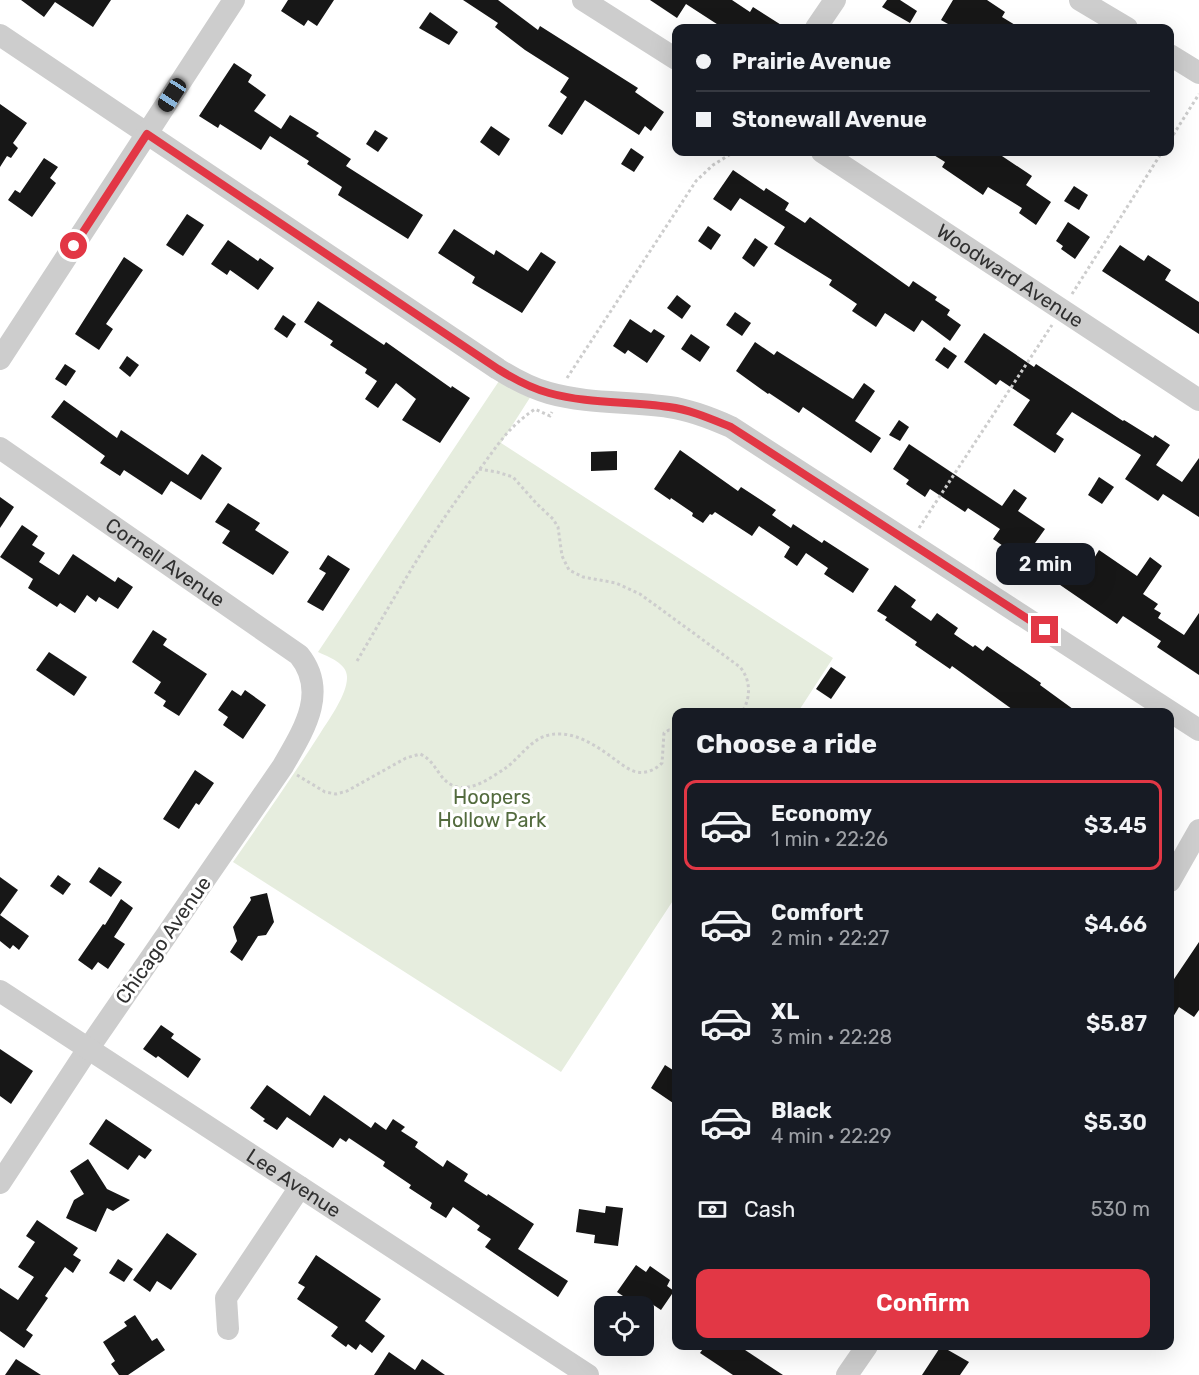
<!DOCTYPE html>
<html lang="en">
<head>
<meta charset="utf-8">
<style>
	:root { --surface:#171b24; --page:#20242c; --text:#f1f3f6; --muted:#9ea1a6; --line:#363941; --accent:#e23745 }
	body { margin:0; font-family:Rubik,sans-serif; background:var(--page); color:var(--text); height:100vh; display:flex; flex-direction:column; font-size:22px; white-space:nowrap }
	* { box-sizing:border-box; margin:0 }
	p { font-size:20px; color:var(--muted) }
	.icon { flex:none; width:33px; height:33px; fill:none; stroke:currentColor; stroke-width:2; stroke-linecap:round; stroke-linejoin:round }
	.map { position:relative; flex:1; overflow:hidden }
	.details { position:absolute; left:672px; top:708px; width:502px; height:642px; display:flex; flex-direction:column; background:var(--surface); border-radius:12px; box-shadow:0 6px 24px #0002 }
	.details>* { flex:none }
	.hud { position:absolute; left:672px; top:24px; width:502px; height:132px; border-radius:12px; box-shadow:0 6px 24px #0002; display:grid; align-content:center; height:132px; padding:0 24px; background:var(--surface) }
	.fabs { position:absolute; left:594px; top:1296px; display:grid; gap:12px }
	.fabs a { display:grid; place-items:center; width:60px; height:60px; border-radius:12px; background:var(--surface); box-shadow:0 6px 24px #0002; font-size:30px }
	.end { position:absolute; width:27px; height:27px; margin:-14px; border:8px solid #e23745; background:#fff; box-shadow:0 0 0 3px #fff }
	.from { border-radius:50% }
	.bubble { position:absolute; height:42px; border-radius:12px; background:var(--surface); box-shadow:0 6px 24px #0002; font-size:20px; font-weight:600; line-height:42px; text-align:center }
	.car { position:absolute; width:18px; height:36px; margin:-18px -9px; border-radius:8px; box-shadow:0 0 4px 2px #0007; background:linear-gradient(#222 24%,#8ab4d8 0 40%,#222 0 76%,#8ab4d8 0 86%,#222 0) }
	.hud b { display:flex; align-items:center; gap:21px; height:57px; font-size:22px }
	.hud b+b { border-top:2px solid var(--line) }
	.hud i { width:15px; height:15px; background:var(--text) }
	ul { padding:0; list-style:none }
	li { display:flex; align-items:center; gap:18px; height:90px; margin:0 12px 9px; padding:0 12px; border:3px solid transparent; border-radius:12px }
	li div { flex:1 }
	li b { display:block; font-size:22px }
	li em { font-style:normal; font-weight:600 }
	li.selected { border-color:var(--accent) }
	li>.icon { width:54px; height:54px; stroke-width:1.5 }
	h2 { padding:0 24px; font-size:27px; line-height:72px }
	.pay { display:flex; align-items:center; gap:15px; height:66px; padding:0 24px; font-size:22px }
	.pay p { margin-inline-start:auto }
	.button { display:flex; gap:12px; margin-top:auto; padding:12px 24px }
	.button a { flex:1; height:69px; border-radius:12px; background:var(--accent); color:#fff; font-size:24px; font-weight:600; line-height:69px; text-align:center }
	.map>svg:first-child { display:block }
</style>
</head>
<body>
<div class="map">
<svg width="1199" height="1375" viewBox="0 0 1199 1375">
	<rect width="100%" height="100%" fill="#fff"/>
	<path fill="#e6edde" d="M 499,381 L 531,396 L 501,443 L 833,658 L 798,712 L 676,712 L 676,896 L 561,1072 L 233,862 C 263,819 293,776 321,732 C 330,718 347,694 347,678 C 348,664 329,657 318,652 Z"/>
	<g fill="#171717">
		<polygon points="21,0 111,0 93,27 55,2 44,17"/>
		<polygon points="288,0 334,0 317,26 308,20 304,26 281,11"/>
		<polygon points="463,0 498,0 538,30 540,26 638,88 635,92 664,112 651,131 645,126 639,135 585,100 562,135 548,126 567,97 560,92 569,78 525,50 495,27 498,23"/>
		<polygon points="650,0 732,0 750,12 753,7 786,28 723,28 686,4 677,18"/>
		<polygon points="887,0 900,0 917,11 910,23 882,7"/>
		<polygon points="953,0 987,0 1005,12 1002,17 1020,28 955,28 941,20"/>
		<polygon points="430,12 458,32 449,45 419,28"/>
		<polygon points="234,63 252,75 248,82 266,95 254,111 281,129 290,115 319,133 316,136 351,159 346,166 423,215 408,239 338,195 342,187 307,164 309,161 270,136 261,150 220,124 218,128 199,116"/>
		<polygon points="0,104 27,123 13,143 18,148 11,158 7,156 0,167"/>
		<polygon points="491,126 510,139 499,156 480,142"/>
		<polygon points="375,130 388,138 378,152 366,144"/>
		<polygon points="631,148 644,157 634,172 621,164"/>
		<polygon points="929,152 996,152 1032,176 1026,185 1051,202 1036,225 1019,213 1022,208 988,187 983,195 942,167 945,162"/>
		<polygon points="44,158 58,167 50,178 56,183 32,217 8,200 15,190 20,193"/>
		<polygon points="733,170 764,191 766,188 789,203 785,210 805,223 810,217 909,287 913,281 937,297 935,300 950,310 947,315 961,325 950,341 922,320 914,332 885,313 876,327 852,311 857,304 829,285 832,280 774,244 785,227 740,198 731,211 713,199"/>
		<polygon points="1074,186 1088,195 1079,210 1064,201"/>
		<polygon points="187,214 204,225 183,256 166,245"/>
		<polygon points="1068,222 1090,237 1075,259 1061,249 1063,246 1056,241"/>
		<polygon points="708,226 721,235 711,250 698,241"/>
		<polygon points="454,229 494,255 496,250 528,271 541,252 556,262 522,313 472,283 475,277 438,253"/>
		<polygon points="755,238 768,247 754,267 742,258"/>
		<polygon points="228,240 258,261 260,258 274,268 258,290 230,270 227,275 211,264"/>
		<polygon points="1120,245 1144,261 1148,255 1171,270 1165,280 1199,302 1199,334 1102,271"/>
		<polygon points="124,257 143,270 106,324 113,329 99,350 75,334"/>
		<polygon points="677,295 691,306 682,319 667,308"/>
		<polygon points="318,301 384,345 386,342 451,388 452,386 470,398 440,443 402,420 416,399 396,383 378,408 365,399 377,381 365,373 367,369 330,345 333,341 304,322"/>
		<polygon points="735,312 751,323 742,336 726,325"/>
		<polygon points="283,315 296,324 287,338 274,329"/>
		<polygon points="630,319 651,333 654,329 665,336 647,363 628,350 625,354 613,346"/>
		<polygon points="984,333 1034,367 1036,364 1123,421 1124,420 1153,438 1155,435 1170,445 1156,465 1182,482 1199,458 1199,517 1163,494 1158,501 1125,479 1141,455 1072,412 1056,434 1064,439 1055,453 1013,425 1030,400 1000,380 996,385 964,362"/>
		<polygon points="691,334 710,347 700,362 681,349"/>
		<polygon points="755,342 774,355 777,351 853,399 864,383 875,391 855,421 881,438 871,453 803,407 799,413 769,393 768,394 736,371"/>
		<polygon points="944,347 957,356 948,369 935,360"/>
		<polygon points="127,356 139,365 130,377 119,368"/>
		<polygon points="65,364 76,371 66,386 55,379"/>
		<polygon points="64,400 117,438 121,430 188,475 202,454 222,468 201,500 171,481 162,495 124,470 120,476 100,463 105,456 51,417"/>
		<polygon points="899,420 909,427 900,441 889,435"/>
		<polygon points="909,444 1002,506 1014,489 1027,498 1018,511 1045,529 1035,543 1082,578 1099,550 1137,576 1150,557 1162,566 1143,594 1158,604 1154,609 1161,613 1158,618 1184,635 1199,613 1199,675 1157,647 1161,641 1123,616 1117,624 993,539 1000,529 968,508 965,512 930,489 925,497 906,484 909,480 893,469"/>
		<polygon points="680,450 738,491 741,487 776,510 772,515 791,528 793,524 822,543 824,540 869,569 853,593 824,574 828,568 806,553 797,566 784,557 790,547 759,526 752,536 715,512 712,515 710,514 703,523 692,516 693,513 671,498 670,500 654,489"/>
		<polygon points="617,451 617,470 591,471 591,452"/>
		<polygon points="1099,477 1114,487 1102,504 1088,495"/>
		<polygon points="0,497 14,507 0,528"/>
		<polygon points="228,503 260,523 255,530 289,552 273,575 222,543 230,531 215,522"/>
		<polygon points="22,525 38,536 32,545 45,553 39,562 59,575 73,554 115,582 118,577 133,587 118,609 99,597 96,602 87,595 75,613 60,603 57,607 28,588 33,579 0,557"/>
		<polygon points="328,555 350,569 323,611 307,602 326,573 319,569"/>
		<polygon points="895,585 916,600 911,607 931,621 937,613 958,628 954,634 973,647 975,645 983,651 987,646 1041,683 1040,685 1077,712 1016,712 952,666 950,669 915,645 917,642 885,620 887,617 877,611"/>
		<polygon points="153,630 167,639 163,645 207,674 179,716 163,706 166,701 154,693 161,682 132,662"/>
		<polygon points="49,652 87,677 74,696 36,670"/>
		<polygon points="831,667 846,677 831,699 816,689"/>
		<polygon points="232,690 241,696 245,690 266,705 243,739 223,725 228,717 218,710"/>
		<polygon points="195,770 214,783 199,805 196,803 179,829 163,819"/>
		<polygon points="99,867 122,882 111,897 89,882"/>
		<polygon points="58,875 71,884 63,895 50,886"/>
		<polygon points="0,877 18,890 0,915"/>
		<polygon points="267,893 274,922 266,935 258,936 242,961 230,952 237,941 233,927 251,900 250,897"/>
		<polygon points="121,899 133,908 114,937 125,944 108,969 98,962 92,970 78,960 103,924 105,925"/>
		<polygon points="0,915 29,936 19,950 13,945 10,949 0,941"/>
		<polygon points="1199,942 1199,1010 1194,1017 1179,1007 1170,1022 1170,985"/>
		<polygon points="161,1025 174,1034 171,1038 201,1059 188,1078 158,1056 156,1058 143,1049"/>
		<polygon points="0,1049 33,1071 11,1104 0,1096"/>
		<polygon points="665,1065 676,1072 676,1105 651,1088"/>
		<polygon points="267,1085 310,1116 324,1095 371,1128 375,1122 386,1130 393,1119 405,1127 401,1131 418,1142 415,1147 443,1167 447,1160 468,1174 464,1181 487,1196 488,1194 534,1224 518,1249 568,1281 558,1297 485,1247 491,1239 477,1230 480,1226 453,1207 446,1218 430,1208 432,1203 409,1188 411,1185 383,1166 385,1162 349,1138 346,1142 340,1138 333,1148 287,1117 277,1130 263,1121 265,1119 250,1108"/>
		<polygon points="106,1119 152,1150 145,1159 139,1155 128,1170 89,1144"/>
		<polygon points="88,1159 107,1189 130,1200 113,1211 107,1208 96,1232 66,1218 74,1200 84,1194 70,1171"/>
		<polygon points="606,1206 623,1208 618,1246 594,1243 595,1235 576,1232 579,1209 605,1213"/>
		<polygon points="37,1220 78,1248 73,1255 81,1260 73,1273 65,1267 45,1296 48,1298 26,1330 33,1335 24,1348 0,1331 0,1288 18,1300 34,1277 18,1267 35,1242 26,1236"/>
		<polygon points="167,1233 197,1254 171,1290 157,1281 150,1292 133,1280"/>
		<polygon points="316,1255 381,1299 365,1321 385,1336 372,1353 360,1344 356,1350 348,1344 346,1347 331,1336 338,1327 297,1299 305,1287 298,1283"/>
		<polygon points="118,1259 133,1269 124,1282 109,1273"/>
		<polygon points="636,1265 646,1272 650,1266 670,1280 667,1286 674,1291 661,1310 640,1296 635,1304 617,1292"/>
		<polygon points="135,1315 152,1341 157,1338 165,1350 128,1375 119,1375 111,1364 115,1361 103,1342 127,1326 124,1322"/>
		<polygon points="705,1346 739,1346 783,1375 733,1375 700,1353"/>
		<polygon points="941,1346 969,1362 960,1375 922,1375"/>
		<polygon points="389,1352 415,1370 422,1359 445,1375 374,1375"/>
		<polygon points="16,1359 41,1375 5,1375"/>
	</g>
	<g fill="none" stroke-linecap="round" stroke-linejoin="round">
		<g stroke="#cdcdcd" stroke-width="3" stroke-dasharray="3 3" stroke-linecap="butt">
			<polyline points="1170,140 1199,94"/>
			<polyline points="1072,294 1162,152"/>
			<polyline points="567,378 696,181 713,165 734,152"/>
			<path d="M 479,469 L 497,472 L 513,477 L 537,504 L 553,519 L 558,527 L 562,556 L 569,570 L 583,577 L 616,583 L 640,594 L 740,667 C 751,680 751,698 742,712"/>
			<polyline points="919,528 1052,325"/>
			<path d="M 357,661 C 396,595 432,530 479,470 C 499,444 506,429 535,409 L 550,416 L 552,412"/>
			<path d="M 297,775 L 325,792 L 336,794 L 347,791 L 406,758 L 420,754 C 438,762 438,782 457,787 C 473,791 494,776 507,767 C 525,753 534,733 560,734 C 580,734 601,749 617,761 C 623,765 630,771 637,772 C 647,774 656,769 662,763 L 664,733 L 669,730 L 676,731"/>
		</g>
		<g stroke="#cdcdcd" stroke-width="22">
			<polyline points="583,0 676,59"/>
			<polyline points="1080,0 1127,28"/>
			<polyline points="816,28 835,0"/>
			<path d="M 0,35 L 498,369 C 514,379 530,388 549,393 C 588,404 629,401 669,407 C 691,410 711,418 731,427 L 1199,730"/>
			<polyline points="1170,55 1199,73"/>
			<path id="s1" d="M 822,152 L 1199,400"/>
			<polyline points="0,359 234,0"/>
			<path id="s2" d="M 0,448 L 299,655 C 329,692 303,731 283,766 L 88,1049 L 0,1183"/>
			<polyline points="1170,881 1199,830"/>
			<path id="s3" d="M 0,991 L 588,1375"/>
			<polyline points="228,1329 226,1298 300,1187"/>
			<polyline points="847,1375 867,1346"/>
		</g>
	</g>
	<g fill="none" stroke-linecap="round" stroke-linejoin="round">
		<path stroke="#e23745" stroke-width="8" d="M 74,246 L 147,134 L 498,369 C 514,379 530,388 549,393 C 588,404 629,401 669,407 C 691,410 711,419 731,427 L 1045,630"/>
	</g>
	<g text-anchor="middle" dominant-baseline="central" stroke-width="6" stroke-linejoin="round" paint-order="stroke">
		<g font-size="20" fill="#303030" stroke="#fff">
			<text stroke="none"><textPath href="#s1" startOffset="225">Woodward Avenue</textPath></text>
			<text stroke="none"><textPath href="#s2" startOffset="201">Cornell Avenue</textPath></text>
			<text transform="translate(163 940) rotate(-55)">Chicago Avenue</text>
			<text stroke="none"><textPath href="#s3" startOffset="351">Lee Avenue</textPath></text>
		</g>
		<g font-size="20" fill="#536b3e" stroke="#fff">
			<text x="492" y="797">Hoopers<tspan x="492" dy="23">Hollow Park</tspan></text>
		</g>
	</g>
</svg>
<div class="fabs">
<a><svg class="icon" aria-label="locate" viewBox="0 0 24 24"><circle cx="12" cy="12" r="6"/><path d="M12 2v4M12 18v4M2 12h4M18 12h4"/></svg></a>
</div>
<i class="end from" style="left:74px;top:246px"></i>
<i class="end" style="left:1045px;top:630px"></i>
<div class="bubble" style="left:996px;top:543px;width:99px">2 min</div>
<i class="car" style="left:172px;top:95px;rotate:213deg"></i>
<div class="hud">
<b><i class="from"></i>Prairie Avenue</b>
<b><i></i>Stonewall Avenue</b>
</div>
<section class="details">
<h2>Choose a ride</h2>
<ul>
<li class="selected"><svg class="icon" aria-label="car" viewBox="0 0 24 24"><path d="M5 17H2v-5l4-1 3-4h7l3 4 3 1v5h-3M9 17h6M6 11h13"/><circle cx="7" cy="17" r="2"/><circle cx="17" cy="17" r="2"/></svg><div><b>Economy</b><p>1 min · 22:26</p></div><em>$3.45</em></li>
<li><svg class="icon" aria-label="car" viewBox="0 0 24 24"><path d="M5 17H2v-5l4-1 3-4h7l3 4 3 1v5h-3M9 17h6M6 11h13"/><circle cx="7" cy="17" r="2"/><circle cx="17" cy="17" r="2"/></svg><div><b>Comfort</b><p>2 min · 22:27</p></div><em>$4.66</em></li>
<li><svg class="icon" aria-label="car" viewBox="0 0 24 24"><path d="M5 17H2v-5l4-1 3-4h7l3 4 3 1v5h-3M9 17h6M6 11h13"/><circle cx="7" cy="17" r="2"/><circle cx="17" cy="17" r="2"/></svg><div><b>XL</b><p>3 min · 22:28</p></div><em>$5.87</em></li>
<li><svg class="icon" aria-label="car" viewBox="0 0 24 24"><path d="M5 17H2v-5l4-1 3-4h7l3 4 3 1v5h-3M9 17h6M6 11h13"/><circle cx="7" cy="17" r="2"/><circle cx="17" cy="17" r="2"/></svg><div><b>Black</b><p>4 min · 22:29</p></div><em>$5.30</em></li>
</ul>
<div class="pay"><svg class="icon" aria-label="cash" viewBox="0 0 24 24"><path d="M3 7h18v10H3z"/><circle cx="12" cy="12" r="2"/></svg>Cash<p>530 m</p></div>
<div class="button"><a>Confirm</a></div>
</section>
</div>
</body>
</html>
